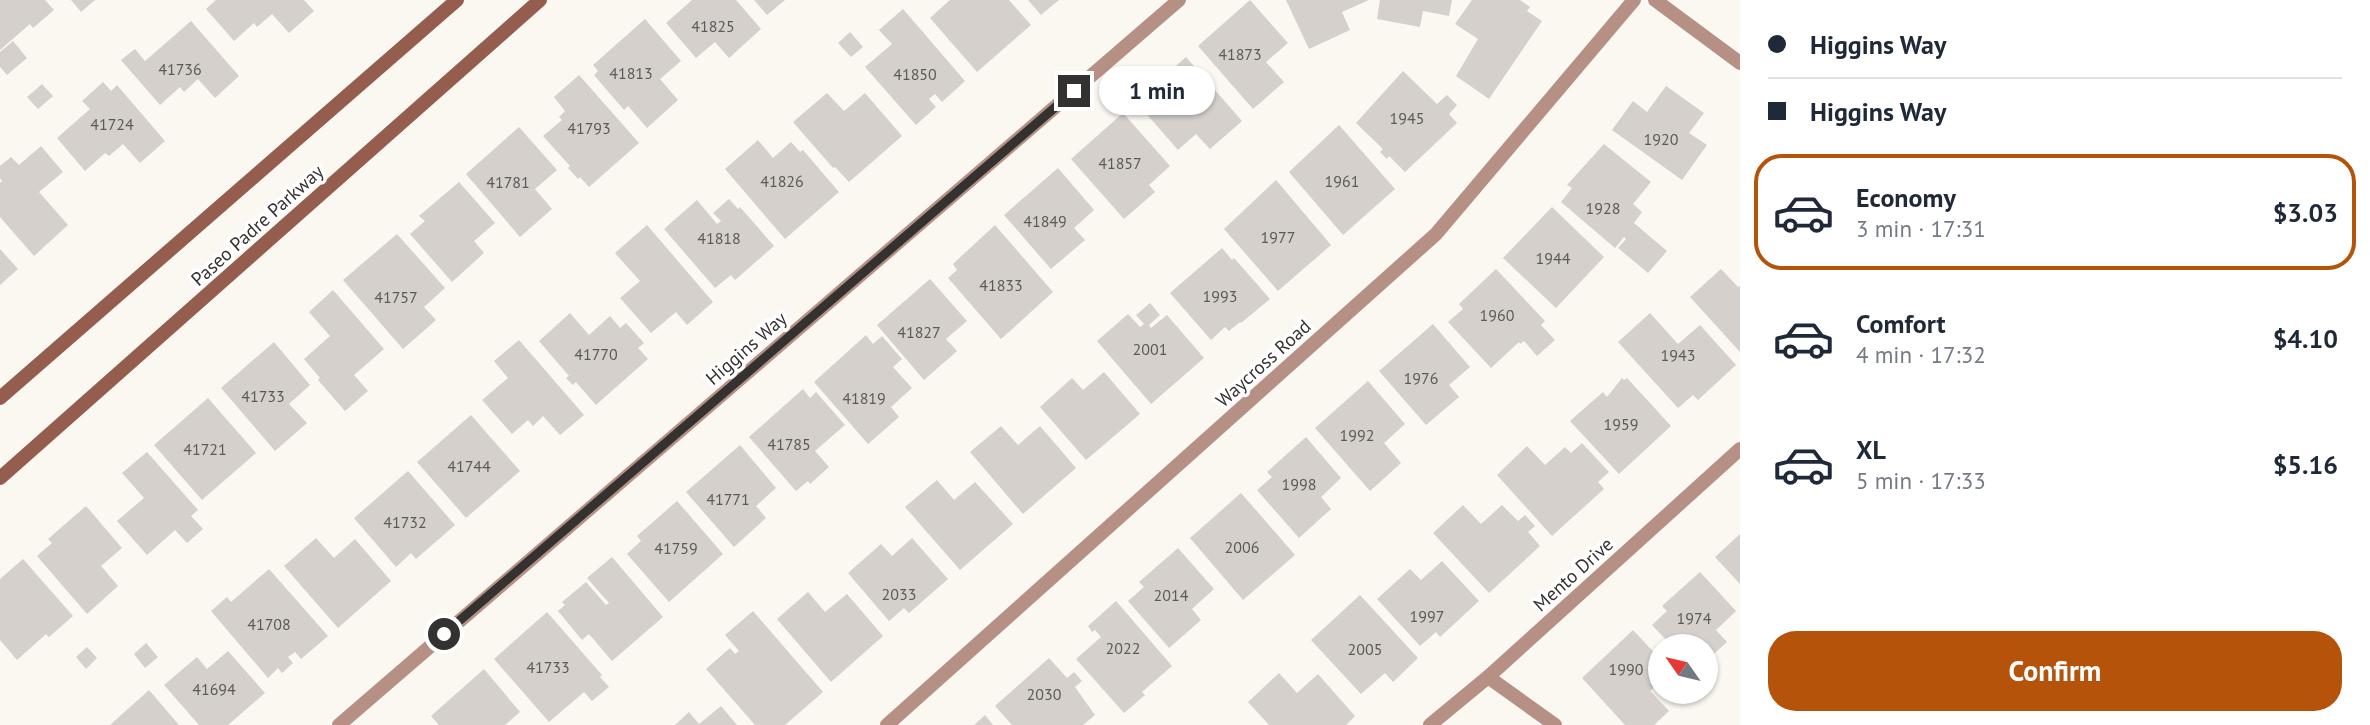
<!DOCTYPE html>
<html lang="en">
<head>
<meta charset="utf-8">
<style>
	:root { --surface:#fff; --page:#f6f6f7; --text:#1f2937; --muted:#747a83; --line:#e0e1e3; --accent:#b45309 }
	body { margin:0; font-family:"PT Sans",sans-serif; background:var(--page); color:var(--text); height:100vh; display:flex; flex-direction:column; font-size:26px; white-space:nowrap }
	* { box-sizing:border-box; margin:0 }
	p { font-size:23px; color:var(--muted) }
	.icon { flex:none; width:38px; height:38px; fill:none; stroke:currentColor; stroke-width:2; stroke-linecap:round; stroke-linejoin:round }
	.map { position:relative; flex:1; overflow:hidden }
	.side { display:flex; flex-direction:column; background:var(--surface); width:630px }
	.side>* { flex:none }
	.top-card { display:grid; align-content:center; height:154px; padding:0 28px; background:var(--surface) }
	.needle { width:46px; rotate:304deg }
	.buttons { position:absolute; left:1648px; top:634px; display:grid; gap:14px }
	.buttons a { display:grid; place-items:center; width:70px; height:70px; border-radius:50%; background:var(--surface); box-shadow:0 2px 5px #0004; font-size:35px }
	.end { position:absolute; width:32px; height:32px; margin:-16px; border:9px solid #343230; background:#fff; box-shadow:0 0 0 4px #fff }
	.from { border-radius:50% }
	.bubble { position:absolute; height:49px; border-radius:24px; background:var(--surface); box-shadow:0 2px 5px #0004; font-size:23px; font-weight:700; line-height:49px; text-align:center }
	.top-card b { display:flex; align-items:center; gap:24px; height:66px; font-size:26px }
	.top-card b+b { border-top:2px solid var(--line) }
	.top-card i { width:18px; height:18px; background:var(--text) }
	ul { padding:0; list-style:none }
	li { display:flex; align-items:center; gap:21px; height:116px; margin:0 14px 10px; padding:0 14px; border:4px solid transparent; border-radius:28px }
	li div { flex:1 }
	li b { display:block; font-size:26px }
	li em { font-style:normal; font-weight:700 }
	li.on { border-color:var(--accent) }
	li>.icon { width:63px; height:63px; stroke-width:1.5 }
	.action { display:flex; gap:14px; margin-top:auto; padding:14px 28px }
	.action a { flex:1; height:80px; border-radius:28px; background:var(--accent); color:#fff; font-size:28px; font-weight:700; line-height:80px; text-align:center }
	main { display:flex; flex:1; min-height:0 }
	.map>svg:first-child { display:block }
</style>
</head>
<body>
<main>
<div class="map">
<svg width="1740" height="725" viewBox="0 0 1740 725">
	<rect width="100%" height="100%" fill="#fbf7f1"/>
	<g fill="#d5d0cb">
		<polygon points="0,0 45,0 54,10 33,28 30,24 0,50"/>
		<polygon points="71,0 95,0 81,12"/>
		<polygon points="216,0 304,0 314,11 289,33 272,14 257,27 254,23 234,41 206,9"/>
		<polygon points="692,0 736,0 761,29 729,58 715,42 696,58 666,23"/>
		<polygon points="754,0 785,0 767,15"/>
		<polygon points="950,0 1009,0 1031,25 977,72 930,18"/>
		<polygon points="1028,0 1059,0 1041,15"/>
		<polygon points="1250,0 1288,43 1266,62 1284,82 1253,109 1198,46"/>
		<polygon points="1286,0 1369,0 1342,12 1350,30 1309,49"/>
		<polygon points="1380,0 1452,0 1449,16 1423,11 1420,27 1377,19"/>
		<polygon points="1472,0 1520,0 1530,7 1527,11 1542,21 1489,99 1456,76 1478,39 1455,24"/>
		<polygon points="903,9 965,81 942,102 935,94 929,99 936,107 916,125 865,67 892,44 879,30"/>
		<polygon points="645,19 681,61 660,79 678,100 647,128 628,106 624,110 594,75 598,71 593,65"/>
		<polygon points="191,21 239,76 215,98 198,79 184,92 180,87 160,105 121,60 135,49 145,61"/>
		<polygon points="850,32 863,47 851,57 838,43"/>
		<polygon points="13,41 27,58 7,75 0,67 0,52"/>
		<polygon points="1186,57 1242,121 1210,149 1196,134 1178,150 1136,102 1157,84 1167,97 1171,93 1160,80"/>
		<polygon points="1403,71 1437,104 1447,95 1457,105 1449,114 1457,123 1405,172 1389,156 1387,159 1380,152 1383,149 1356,123"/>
		<polygon points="579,75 639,143 589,187 580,177 578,179 568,168 570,166 543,136 562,120 559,117 565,111 554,97"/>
		<polygon points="103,82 111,91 117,85 165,141 140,163 123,144 109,156 105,153 85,171 57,138 90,109 82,101"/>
		<polygon points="42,84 53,96 38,109 27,97"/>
		<polygon points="1666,86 1704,113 1689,133 1707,145 1682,180 1612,130 1633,101 1647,112"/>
		<polygon points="827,93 844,111 865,93 902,136 849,182 835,167 833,168 793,122"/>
		<polygon points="1123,113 1170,166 1149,185 1155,192 1124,219 1071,159"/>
		<polygon points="1339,125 1395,189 1343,235 1289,172"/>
		<polygon points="519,127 557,170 535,189 552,209 520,237 466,174"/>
		<polygon points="758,140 773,158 791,142 800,152 803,150 839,192 785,239 725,169"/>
		<polygon points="1604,144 1651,182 1633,204 1642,212 1634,223 1667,251 1648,273 1618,248 1626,239 1624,237 1615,248 1561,202 1572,188 1567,185"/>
		<polygon points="41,146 63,172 39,192 68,225 34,256 0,217 0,183 2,181 0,178 0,166 11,157 19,165"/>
		<polygon points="1058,168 1094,210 1074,228 1085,240 1051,269 1004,215"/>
		<polygon points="1276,180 1331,245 1278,291 1224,229"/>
		<polygon points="459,182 495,223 474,241 484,253 452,282 410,234 425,221 419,216"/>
		<polygon points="729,199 738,209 740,207 774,246 735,280 731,275 715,288 664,229 697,200 717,224 721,221 713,213"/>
		<polygon points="1552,207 1604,257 1556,308 1503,258"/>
		<polygon points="647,225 713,302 687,325 676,312 651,333 620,298 640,281 615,253"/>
		<polygon points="995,225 1053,292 1001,339 948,278 957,270 953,264"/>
		<polygon points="397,234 445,288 424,307 436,320 403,349 343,280"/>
		<polygon points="1222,248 1232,260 1234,258 1270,299 1241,323 1240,322 1229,331 1225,327 1211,340 1170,293"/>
		<polygon points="0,249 18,269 0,285"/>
		<polygon points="1496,269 1545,321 1541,325 1555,340 1537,356 1524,341 1520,344 1519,342 1491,368 1448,322 1463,309 1459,304"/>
		<polygon points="1721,269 1738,287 1740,286 1740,352 1690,297"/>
		<polygon points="930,279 967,321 946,339 957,351 924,380 877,325"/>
		<polygon points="333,290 384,349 354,375 368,391 345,411 318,380 320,378 304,359 330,336 309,312"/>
		<polygon points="1150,303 1160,315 1149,325 1151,328 1167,315 1204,358 1151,404 1097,341 1128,314 1140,327 1144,324 1136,315"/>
		<polygon points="570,313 589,335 610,316 620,328 626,323 644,343 638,348 648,359 596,405 576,382 573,385 566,378 569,376 539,341"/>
		<polygon points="1650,313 1678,344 1700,325 1736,365 1698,400 1693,395 1678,408 1618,342"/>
		<polygon points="1433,324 1470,367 1449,385 1459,397 1426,425 1379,371"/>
		<polygon points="866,335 873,344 882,336 902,359 893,367 912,388 891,407 899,417 868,444 814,382"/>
		<polygon points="519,340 584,415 560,435 543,416 533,426 528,420 512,434 482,400 508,378 494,361"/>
		<polygon points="274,342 310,385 289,404 307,423 275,451 221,388"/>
		<polygon points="1104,372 1140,414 1086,460 1040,407 1072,378 1083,390"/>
		<polygon points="1622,378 1624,380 1627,378 1671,426 1619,474 1570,421 1603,392 1607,397"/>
		<polygon points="1368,381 1405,424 1384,443 1401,463 1370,491 1315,428"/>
		<polygon points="803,389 810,398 816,392 845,425 815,451 829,467 810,484 808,481 796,491 749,437"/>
		<polygon points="208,398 256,453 202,500 154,445"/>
		<polygon points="471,415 520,471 466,518 417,462"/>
		<polygon points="1001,426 1018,445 1040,426 1076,468 1023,514 970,452"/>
		<polygon points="1306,437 1341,478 1321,497 1331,509 1299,538 1257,490 1272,477 1267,472"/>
		<polygon points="1582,443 1609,472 1598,482 1604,489 1552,536 1497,475 1527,446 1545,465 1565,447 1571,453"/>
		<polygon points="740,445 776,488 756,506 766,518 734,547 686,492"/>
		<polygon points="147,452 198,510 191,516 203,529 187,543 175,530 147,555 117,521 144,498 122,473"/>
		<polygon points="408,471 455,525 416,559 411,553 396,567 354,518"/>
		<polygon points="937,480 954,500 975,482 1013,524 960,570 905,507"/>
		<polygon points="1241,493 1295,555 1243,600 1190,538"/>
		<polygon points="677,501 723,554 669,602 627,554 641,541 637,536"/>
		<polygon points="1463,505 1481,524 1502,505 1518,521 1525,515 1535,526 1528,532 1540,546 1489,593 1433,533"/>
		<polygon points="86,506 122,548 101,566 118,586 87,614 37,556 52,543 48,539"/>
		<polygon points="1740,534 1740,584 1715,557"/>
		<polygon points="316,538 334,558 355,539 391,581 338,628 284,566"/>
		<polygon points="912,538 948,579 909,613 904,608 889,621 848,573 881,544 892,556"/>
		<polygon points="1178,548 1214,589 1192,609 1201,620 1169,648 1128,601 1144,587 1139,582"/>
		<polygon points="612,557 663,617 612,661 589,634 582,640 558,611 565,605 562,602 586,582 606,605 609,603 587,578"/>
		<polygon points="23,559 73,616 49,637 46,634 17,660 0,640 0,579"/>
		<polygon points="1442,561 1479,601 1440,637 1436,632 1420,646 1377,599 1410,569 1421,580"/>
		<polygon points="269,569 328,636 301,659 295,652 288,657 293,663 282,673 278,668 268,678 211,611 227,597 231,602"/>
		<polygon points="1700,572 1736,611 1716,630 1727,642 1706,661 1706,646 1672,646 1652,625 1667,611 1662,606"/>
		<polygon points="808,592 825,612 847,594 883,636 831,682 777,619"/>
		<polygon points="1360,595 1418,658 1393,682 1385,673 1361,694 1311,640"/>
		<polygon points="1116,601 1172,666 1142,692 1145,695 1124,713 1076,659 1101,637 1095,630 1092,632 1088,626"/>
		<polygon points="753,611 823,692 785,725 755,725 706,669 730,648 735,654 739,651 725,635"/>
		<polygon points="547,612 602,675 600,677 609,687 592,701 584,692 549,722 494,659"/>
		<polygon points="1633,630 1661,660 1661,682 1650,691 1669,711 1654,725 1625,725 1582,678"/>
		<polygon points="146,643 158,657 145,668 134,654"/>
		<polygon points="87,647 97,658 86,669 76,657"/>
		<polygon points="228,651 265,693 228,725 199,725 164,685 197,657 207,669"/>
		<polygon points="1049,658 1067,678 1074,672 1082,681 1075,687 1095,715 1083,725 1012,725 995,706"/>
		<polygon points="484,669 520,712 505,725 439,725 431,716"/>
		<polygon points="1279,673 1297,693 1318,674 1355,716 1346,725 1269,725 1248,702"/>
		<polygon points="149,690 179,725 110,725"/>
		<polygon points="721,706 737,725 675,725 689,712 699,724"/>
		<polygon points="985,715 993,725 974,725"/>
	</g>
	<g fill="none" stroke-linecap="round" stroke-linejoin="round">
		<g stroke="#b79085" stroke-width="14">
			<polyline points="1655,0 1740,63"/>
			<polyline points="1488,677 1555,725"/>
			<polyline points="339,725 1179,0"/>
			<polyline points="887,725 1436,234 1634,0"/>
			<polyline points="1430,725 1488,677 1740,449"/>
		</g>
		<g stroke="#955d4e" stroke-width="14">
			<polyline points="0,398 457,0"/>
			<polyline points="0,478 540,0"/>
		</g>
	</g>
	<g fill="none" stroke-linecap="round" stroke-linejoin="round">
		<polyline stroke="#343230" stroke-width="9" points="444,634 1074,91"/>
	</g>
	<g text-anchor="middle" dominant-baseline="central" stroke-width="7" stroke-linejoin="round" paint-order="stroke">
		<g font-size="16" fill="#5c5a57">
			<text x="713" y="26">41825</text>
			<text x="1240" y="54">41873</text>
			<text x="180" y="69">41736</text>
			<text x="631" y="73">41813</text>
			<text x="915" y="74">41850</text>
			<text x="1407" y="118">1945</text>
			<text x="112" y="124">41724</text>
			<text x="589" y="128">41793</text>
			<text x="1661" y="139">1920</text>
			<text x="1120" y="163">41857</text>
			<text x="782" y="181">41826</text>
			<text x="1342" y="181">1961</text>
			<text x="508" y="182">41781</text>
			<text x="1603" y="208">1928</text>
			<text x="1045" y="221">41849</text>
			<text x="1278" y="237">1977</text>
			<text x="719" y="238">41818</text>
			<text x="1553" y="258">1944</text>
			<text x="1001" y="285">41833</text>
			<text x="1220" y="296">1993</text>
			<text x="396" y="297">41757</text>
			<text x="1497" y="315">1960</text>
			<text x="919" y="332">41827</text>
			<text x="1150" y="349">2001</text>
			<text x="596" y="354">41770</text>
			<text x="1678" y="355">1943</text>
			<text x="1421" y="378">1976</text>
			<text x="263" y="396">41733</text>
			<text x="864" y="398">41819</text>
			<text x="1621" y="424">1959</text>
			<text x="1357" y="435">1992</text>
			<text x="789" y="444">41785</text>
			<text x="205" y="449">41721</text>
			<text x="469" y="466">41744</text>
			<text x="1299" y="484">1998</text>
			<text x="728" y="499">41771</text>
			<text x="405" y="522">41732</text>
			<text x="1242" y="547">2006</text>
			<text x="676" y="548">41759</text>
			<text x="899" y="594">2033</text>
			<text x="1171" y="595">2014</text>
			<text x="1427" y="616">1997</text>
			<text x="1694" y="618">1974</text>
			<text x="269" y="624">41708</text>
			<text x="1123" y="648">2022</text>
			<text x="1365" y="649">2005</text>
			<text x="548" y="667">41733</text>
			<text x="1626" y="669">1990</text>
			<text x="214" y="689">41694</text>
			<text x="1044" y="694">2030</text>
		</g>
		<g font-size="19" fill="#343230" stroke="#fff">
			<text transform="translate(257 225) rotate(-42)">Paseo Padre Parkway</text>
			<text transform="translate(746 348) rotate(-41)">Higgins Way</text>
			<text transform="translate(1263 363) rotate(-42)">Waycross Road</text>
			<text transform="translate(1573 574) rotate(-42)">Mento Drive</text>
		</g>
	</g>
</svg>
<div class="buttons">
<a><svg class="needle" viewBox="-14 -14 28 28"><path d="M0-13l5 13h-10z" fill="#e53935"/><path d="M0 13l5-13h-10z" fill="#747a83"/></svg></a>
</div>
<i class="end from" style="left:444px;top:634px"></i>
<i class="end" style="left:1074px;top:91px"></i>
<div class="bubble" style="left:1099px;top:66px;width:116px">1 min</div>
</div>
<section class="side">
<div class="top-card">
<b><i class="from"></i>Higgins Way</b>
<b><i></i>Higgins Way</b>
</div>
<ul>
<li class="on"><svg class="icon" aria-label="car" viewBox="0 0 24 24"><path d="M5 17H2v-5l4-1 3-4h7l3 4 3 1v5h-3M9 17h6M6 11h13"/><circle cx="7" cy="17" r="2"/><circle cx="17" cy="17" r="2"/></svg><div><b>Economy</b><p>3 min · 17:31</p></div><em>$3.03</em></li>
<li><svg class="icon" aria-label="car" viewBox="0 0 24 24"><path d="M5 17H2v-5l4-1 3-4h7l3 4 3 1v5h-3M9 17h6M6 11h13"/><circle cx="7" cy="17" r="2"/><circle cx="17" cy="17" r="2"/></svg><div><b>Comfort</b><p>4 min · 17:32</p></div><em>$4.10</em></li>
<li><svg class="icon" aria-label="car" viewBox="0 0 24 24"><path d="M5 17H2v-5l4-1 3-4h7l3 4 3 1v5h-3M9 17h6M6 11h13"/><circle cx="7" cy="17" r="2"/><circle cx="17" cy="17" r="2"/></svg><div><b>XL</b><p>5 min · 17:33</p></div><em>$5.16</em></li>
</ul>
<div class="action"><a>Confirm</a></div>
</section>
</main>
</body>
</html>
